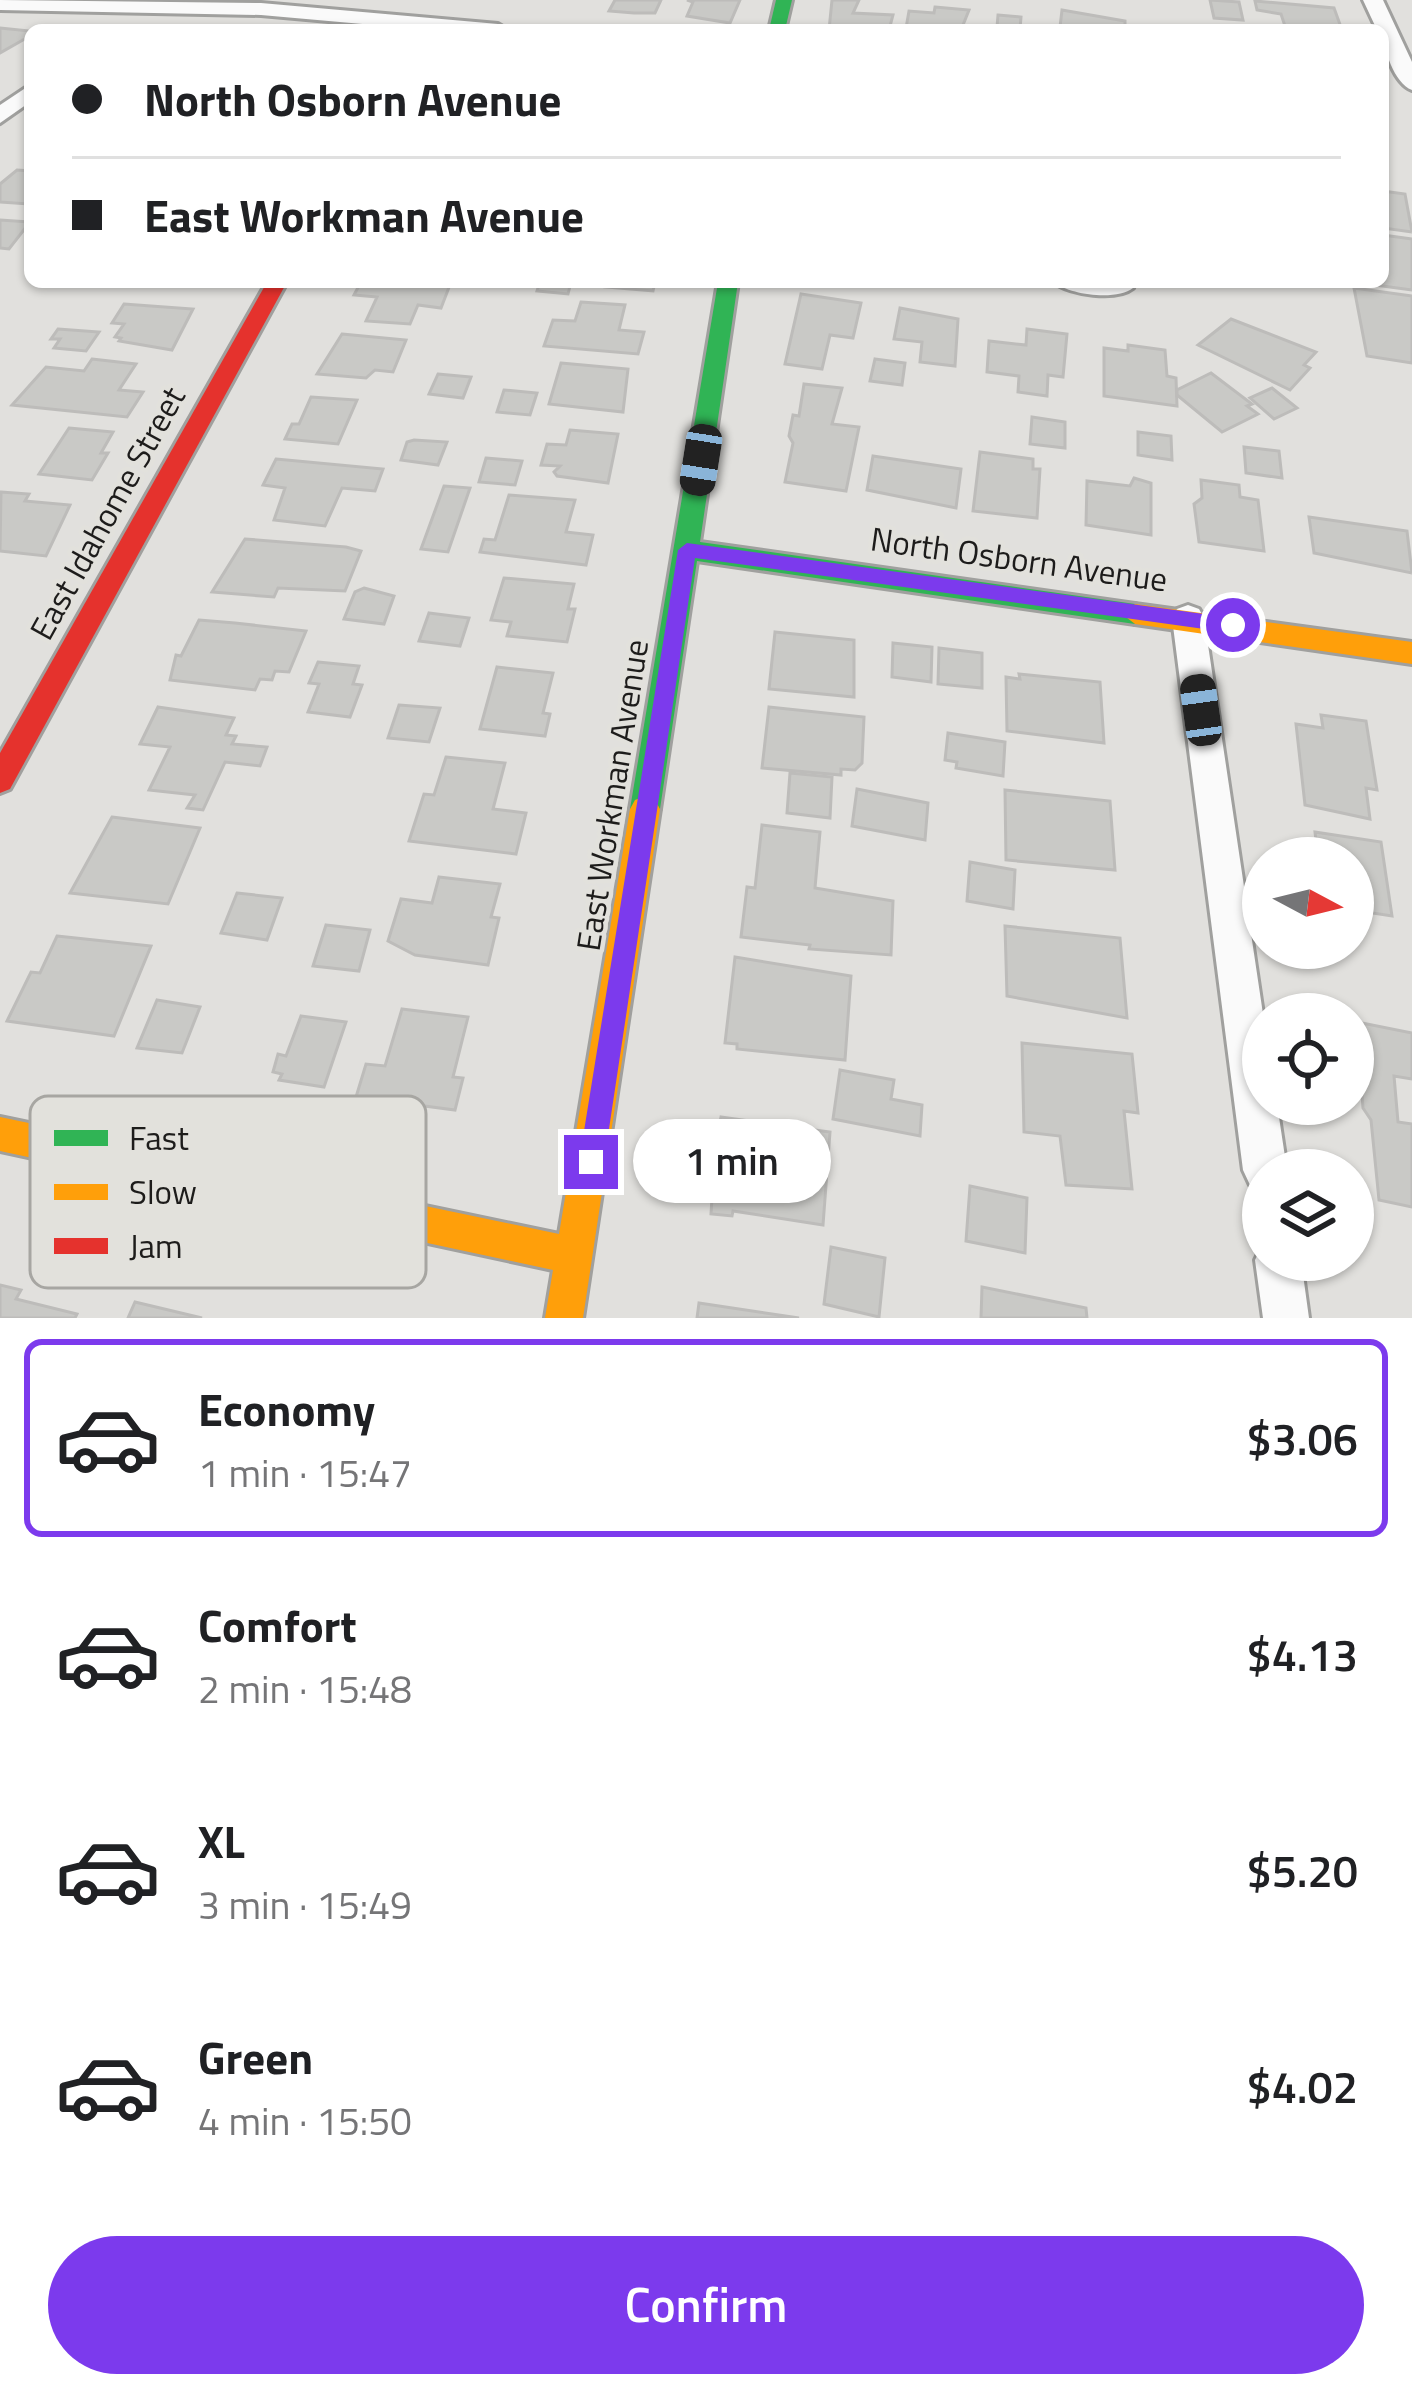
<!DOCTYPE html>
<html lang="en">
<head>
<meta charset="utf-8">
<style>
	:root { --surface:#fff; --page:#f6f6f6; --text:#202124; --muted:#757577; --line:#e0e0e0; --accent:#7c3aed }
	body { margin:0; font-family:"Titillium Web",sans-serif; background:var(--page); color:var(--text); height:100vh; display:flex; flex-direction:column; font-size:45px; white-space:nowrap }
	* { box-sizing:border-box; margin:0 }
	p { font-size:39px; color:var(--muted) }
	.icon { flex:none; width:66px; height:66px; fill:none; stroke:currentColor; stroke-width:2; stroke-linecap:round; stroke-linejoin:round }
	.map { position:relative; height:1318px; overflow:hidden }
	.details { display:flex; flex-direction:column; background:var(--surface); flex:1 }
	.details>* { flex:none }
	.hud { position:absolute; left:24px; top:24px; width:1365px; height:264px; border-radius:18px; box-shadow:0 3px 9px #0004; display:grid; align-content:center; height:264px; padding:0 48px; background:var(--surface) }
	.needle { width:78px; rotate:97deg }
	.tools { position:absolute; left:1242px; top:837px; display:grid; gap:24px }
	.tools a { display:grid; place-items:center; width:132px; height:132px; border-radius:50%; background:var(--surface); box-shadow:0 3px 9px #0004; font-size:60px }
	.end { position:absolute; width:54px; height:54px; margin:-27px; border:15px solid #7c3aed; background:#fff; box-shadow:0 0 0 6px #fff }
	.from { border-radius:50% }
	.bubble { position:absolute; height:84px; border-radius:42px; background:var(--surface); box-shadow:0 3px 9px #0004; font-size:39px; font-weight:600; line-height:84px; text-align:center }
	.car { position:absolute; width:36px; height:72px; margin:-36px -18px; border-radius:15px; box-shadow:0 0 9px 3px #0007; background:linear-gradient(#222 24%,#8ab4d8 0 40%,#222 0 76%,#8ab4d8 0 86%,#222 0) }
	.hud b { display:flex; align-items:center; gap:42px; height:114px; font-size:45px }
	.hud b+b { border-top:3px solid var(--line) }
	.hud i { width:30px; height:30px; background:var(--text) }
	ul { padding:21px 0 0; list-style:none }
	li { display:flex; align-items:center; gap:36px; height:198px; margin:0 24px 18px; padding:0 24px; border:6px solid transparent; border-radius:18px }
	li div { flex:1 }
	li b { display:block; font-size:45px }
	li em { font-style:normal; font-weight:600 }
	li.current { border-color:var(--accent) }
	li>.icon { width:108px; height:108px; stroke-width:1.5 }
	.action { display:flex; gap:24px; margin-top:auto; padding:24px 48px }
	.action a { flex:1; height:138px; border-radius:72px; background:var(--accent); color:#fff; font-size:48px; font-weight:600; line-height:138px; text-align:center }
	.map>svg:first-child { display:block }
</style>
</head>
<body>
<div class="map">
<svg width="1412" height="1318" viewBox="0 0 1412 1318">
	<rect width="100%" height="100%" fill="#e1e0dd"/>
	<g fill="#c9c9c6" stroke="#bdbcba" stroke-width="3">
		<polygon points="615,0 661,0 655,13 634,13 609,11"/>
		<polygon points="740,0 730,23 687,16 693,2 687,0"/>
		<polygon points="832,0 859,0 853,13 893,15 889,30 829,30"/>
		<polygon points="1210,0 1239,2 1243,20 1214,18"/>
		<polygon points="1255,1 1334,8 1342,30 1285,26 1281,14 1257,10"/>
		<polygon points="935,7 969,10 961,30 906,28 909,11 934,13"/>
		<polygon points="1062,10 1125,21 1125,30 1060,27"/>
		<polygon points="998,15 1021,17 1020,29 1032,30 988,30 988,26 997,27"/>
		<polygon points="0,28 30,31 30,36 0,53"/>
		<polygon points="17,170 30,171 28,204 0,202 0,184"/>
		<polygon points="1383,191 1405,194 1412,232 1383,228"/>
		<polygon points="0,220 30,222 9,249 0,248"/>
		<polygon points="1383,235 1412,239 1412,290 1375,285 1383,282"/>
		<polygon points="361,282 451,282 441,308 418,305 410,324 366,321 377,297 354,295"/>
		<polygon points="540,282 571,282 568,294 537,291"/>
		<polygon points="606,282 655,282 653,291 605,287"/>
		<polygon points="1354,288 1412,296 1412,363 1367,356"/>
		<polygon points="801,294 861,303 853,338 830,335 822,369 785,364"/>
		<polygon points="581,302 625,305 619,330 644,332 638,354 544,346 553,320 575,321"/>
		<polygon points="124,304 151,306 193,309 172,350 119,341 121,338 115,337 124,324 112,323"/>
		<polygon points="900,308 958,319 955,366 920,362 922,342 894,339"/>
		<polygon points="1231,319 1316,352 1304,365 1310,368 1290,390 1198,345"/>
		<polygon points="58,329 99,332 86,351 54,348 60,339 51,339"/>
		<polygon points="1027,329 1067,334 1063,377 1048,375 1047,396 1018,392 1019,376 987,372 989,341 1026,345"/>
		<polygon points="342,334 406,340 393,372 375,370 366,378 317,374"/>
		<polygon points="1128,345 1165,350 1167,376 1176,378 1177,406 1104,396 1104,348 1128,351"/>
		<polygon points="92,359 136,364 119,390 143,392 127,417 12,405 46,367 84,371"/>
		<polygon points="875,359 905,363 902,385 870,381"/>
		<polygon points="561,363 628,369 623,412 549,404"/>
		<polygon points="1211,373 1252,404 1247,406 1258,414 1222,432 1177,395 1177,390"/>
		<polygon points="438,374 471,377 463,398 429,394"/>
		<polygon points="804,384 842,388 832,424 859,427 846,491 785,482 793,443 789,436 793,415 799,416"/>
		<polygon points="1272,388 1297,408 1274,419 1250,398"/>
		<polygon points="504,390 537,393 530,415 497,412"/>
		<polygon points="311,397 357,400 338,444 285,439 292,424 299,424"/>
		<polygon points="1032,417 1065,422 1065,448 1030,444"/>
		<polygon points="69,428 113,432 101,453 108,453 92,480 39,474"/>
		<polygon points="570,430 618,434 608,483 557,476 554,472 560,466 541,465 547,444 566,445"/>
		<polygon points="1138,432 1171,436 1172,460 1138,455"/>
		<polygon points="414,440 447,442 438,465 401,460 407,442"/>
		<polygon points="1244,447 1279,451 1282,478 1246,473"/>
		<polygon points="980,452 1033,459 1033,469 1040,469 1037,518 973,511"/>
		<polygon points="873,456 961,469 956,508 867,490"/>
		<polygon points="486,458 522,461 515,485 479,482"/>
		<polygon points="276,459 383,469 375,491 342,488 325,526 274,520 285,488 263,485"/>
		<polygon points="1134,478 1151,483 1151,535 1086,525 1087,481 1130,486"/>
		<polygon points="1201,480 1239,485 1240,497 1258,500 1264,551 1199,542 1194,504 1202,498"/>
		<polygon points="444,486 470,488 448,552 421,549"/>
		<polygon points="1,492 29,494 25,501 70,505 46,556 0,551"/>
		<polygon points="509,495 575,500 566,532 593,535 586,565 480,552 484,539 495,540"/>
		<polygon points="1309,517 1407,531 1412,573 1314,553"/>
		<polygon points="245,539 346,547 361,551 345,591 278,588 274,597 212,592"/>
		<polygon points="504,578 574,584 568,609 575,609 567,642 507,636 511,622 491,620"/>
		<polygon points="364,588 394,596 384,624 344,619 355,592"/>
		<polygon points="429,613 469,618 460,646 419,641"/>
		<polygon points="199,620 235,623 306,631 289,672 275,671 272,680 260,679 255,690 170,680 176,655 181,656"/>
		<polygon points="775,632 854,640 854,697 769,689"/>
		<polygon points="893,643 932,647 931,682 892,677"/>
		<polygon points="939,648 982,653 982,688 938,684"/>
		<polygon points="318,662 359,666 353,684 362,685 350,717 308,712 319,684 309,683"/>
		<polygon points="497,667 553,673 543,713 550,714 545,736 480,729"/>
		<polygon points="1019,674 1100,682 1104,743 1007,731 1006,677 1020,679"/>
		<polygon points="399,705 440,708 429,742 388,738"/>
		<polygon points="158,707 234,718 226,735 236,736 232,744 267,747 260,766 225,762 203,810 187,808 195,795 149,790 170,747 140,744"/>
		<polygon points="769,707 864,717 862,763 855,770 841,769 841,775 762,768"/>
		<polygon points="1321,715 1366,721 1377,790 1366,788 1370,819 1305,805 1296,724 1323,728"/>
		<polygon points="948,733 1005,742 1003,776 956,768 957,762 945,760"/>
		<polygon points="446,757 505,763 493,809 526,813 516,854 409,841 424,794 434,795"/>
		<polygon points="790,773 832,777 830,818 787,813"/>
		<polygon points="857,789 928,803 925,840 852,826"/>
		<polygon points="1005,790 1110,801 1115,870 1006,860"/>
		<polygon points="112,817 200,828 168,904 70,893"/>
		<polygon points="762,825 820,832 815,888 893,901 891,955 809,949 810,945 741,937 747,887 755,888"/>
		<polygon points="1315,832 1381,842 1392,916 1353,910 1353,858 1318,858"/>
		<polygon points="970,862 1015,870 1013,909 967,901"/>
		<polygon points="439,877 500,884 491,917 499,918 488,965 415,955 388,941 401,899 432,903"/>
		<polygon points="237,893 282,898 267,940 221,933"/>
		<polygon points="326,925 370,930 359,971 313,966"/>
		<polygon points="1005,926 1120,938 1127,1018 1007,996"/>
		<polygon points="57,936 151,946 114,1036 7,1021 31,972 40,973"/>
		<polygon points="735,957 851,976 845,1060 737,1049 737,1044 725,1043"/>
		<polygon points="157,1000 200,1007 182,1053 137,1048"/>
		<polygon points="402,1009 468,1017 453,1077 463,1078 455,1110 356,1097 366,1064 385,1066"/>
		<polygon points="301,1016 346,1022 324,1087 279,1080 282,1074 273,1072 278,1054 286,1056"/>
		<polygon points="1357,1022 1412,1033 1412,1079 1394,1076 1398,1122 1412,1124 1412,1207 1379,1200 1371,1120 1363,1108"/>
		<polygon points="1022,1043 1132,1054 1138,1113 1124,1111 1132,1189 1066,1185 1060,1136 1024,1132"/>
		<polygon points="840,1070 894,1080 891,1099 922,1105 920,1136 833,1119"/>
		<polygon points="721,1117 830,1132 823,1225 733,1211 732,1216 711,1214 713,1182 708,1182"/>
		<polygon points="970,1186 1027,1198 1025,1253 966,1241"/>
		<polygon points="831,1247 885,1258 879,1317 824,1304"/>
		<polygon points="0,1285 21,1290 16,1299 77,1314 75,1318 0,1318"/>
		<polygon points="982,1287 1086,1308 1087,1318 981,1318"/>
		<polygon points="135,1302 202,1318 128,1318"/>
		<polygon points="699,1303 799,1318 697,1318"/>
	</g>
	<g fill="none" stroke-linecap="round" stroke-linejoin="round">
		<g stroke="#a0a09e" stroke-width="6">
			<g id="street">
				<polygon points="0,0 261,3 498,24 508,30 430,30 261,15 0,10"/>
				<path d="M 1363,0 L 1383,0 L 1412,62 L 1412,90 C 1394,83 1383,49 1383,30 L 1377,30 Z"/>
				<polygon points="30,85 30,102 0,123 0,105"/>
				<path d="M 1054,282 L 1128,282 L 1133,288 C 1117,301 1069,295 1054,282 Z"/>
				<polygon points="1188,605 1199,609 1204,618 1263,1014 1263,1104 1277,1104 1287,1170 1263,1170 1263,1191 1250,1185 1243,1170 1172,618 1177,609"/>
				<polygon points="1263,1244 1263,1260 1301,1260 1309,1318 1263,1318 1255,1260"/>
			</g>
		</g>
		<g stroke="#a0a09e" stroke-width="6">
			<g id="fast">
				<polygon points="776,0 792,0 785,30 769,30"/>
				<polygon points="718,282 738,282 700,542 1135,604 1144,607 1148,614 1144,621 1135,624 697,561 660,809 655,818 645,822 635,818 630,809"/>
			</g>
		</g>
		<g stroke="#a0a09e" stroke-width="6">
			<g id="slow">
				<polygon points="1135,604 1412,642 1412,664 1135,624 1122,614"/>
				<polygon points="645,796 655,800 660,809 583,1318 545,1318 553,1270 0,1151 0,1117 559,1234 630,809 635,800"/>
			</g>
		</g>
		<g stroke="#a0a09e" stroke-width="6">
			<polygon id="jam" points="267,282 287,282 10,789 0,793 0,753"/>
		</g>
		<use href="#street" fill="#fafafa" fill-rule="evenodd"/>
		<use href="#fast" fill="#30b455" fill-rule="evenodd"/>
		<use href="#slow" fill="#ff9f0a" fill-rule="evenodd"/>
		<use href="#jam" fill="#e5322d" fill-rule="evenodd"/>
	</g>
	<polygon fill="#7c3aed" points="687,543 1233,618 1242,625 1233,633 695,558 604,1162 600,1171 591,1175 582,1171 579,1162 678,550"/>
	<g text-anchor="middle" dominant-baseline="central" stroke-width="9" stroke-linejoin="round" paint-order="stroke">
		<g font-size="33" fill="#1d1c1b" stroke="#e2e1dc">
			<text transform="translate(107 513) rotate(-61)">East Idahome Street</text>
			<text transform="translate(1019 559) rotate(8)">North Osborn Avenue</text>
			<text transform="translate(612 795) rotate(-81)">East Workman Avenue</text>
		</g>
	</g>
	<rect x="30" y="1096" width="396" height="192" rx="18" fill="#e2e1dc" stroke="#a7a6a2" stroke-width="3"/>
	<rect x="54" y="1130" width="54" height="16" fill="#30b455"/>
	<rect x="54" y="1184" width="54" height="16" fill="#ff9f0a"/>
	<rect x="54" y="1238" width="54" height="16" fill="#e5322d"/>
	<g font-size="33" fill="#1d1c1b">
		<text x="129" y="1150">Fast</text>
		<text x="129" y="1204">Slow</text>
		<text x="129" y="1258">Jam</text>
	</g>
</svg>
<div class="tools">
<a><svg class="needle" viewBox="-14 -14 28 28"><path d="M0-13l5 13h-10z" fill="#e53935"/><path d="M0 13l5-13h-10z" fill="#757577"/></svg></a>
<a><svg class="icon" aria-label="locate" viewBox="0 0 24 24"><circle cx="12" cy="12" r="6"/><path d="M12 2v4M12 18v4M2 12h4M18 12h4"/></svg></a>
<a><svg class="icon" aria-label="layers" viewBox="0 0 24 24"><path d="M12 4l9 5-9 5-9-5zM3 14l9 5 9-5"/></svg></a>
</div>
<i class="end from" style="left:1233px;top:625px"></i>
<i class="end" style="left:591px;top:1162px"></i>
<div class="bubble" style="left:633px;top:1119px;width:198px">1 min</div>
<i class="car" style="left:701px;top:460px;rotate:189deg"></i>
<i class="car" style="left:1201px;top:710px;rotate:352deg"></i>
<div class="hud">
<b><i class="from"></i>North Osborn Avenue</b>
<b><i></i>East Workman Avenue</b>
</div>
</div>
<section class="details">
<ul>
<li class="current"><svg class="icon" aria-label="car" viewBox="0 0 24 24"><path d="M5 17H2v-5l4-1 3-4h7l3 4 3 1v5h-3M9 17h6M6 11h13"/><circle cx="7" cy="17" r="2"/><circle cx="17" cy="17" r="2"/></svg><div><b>Economy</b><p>1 min · 15:47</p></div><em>$3.06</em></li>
<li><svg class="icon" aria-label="car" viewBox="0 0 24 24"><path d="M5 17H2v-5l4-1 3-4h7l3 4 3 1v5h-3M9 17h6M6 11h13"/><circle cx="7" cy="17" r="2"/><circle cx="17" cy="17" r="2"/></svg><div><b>Comfort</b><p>2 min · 15:48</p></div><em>$4.13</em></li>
<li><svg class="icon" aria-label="car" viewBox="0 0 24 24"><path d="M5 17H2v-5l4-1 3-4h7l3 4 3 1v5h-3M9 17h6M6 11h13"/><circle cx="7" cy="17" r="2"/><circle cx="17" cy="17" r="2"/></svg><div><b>XL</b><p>3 min · 15:49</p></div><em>$5.20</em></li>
<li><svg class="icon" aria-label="car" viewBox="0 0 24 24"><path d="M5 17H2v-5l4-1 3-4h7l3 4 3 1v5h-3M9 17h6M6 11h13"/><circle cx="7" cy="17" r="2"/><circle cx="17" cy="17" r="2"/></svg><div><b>Green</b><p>4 min · 15:50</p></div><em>$4.02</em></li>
</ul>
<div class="action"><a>Confirm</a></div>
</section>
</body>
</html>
